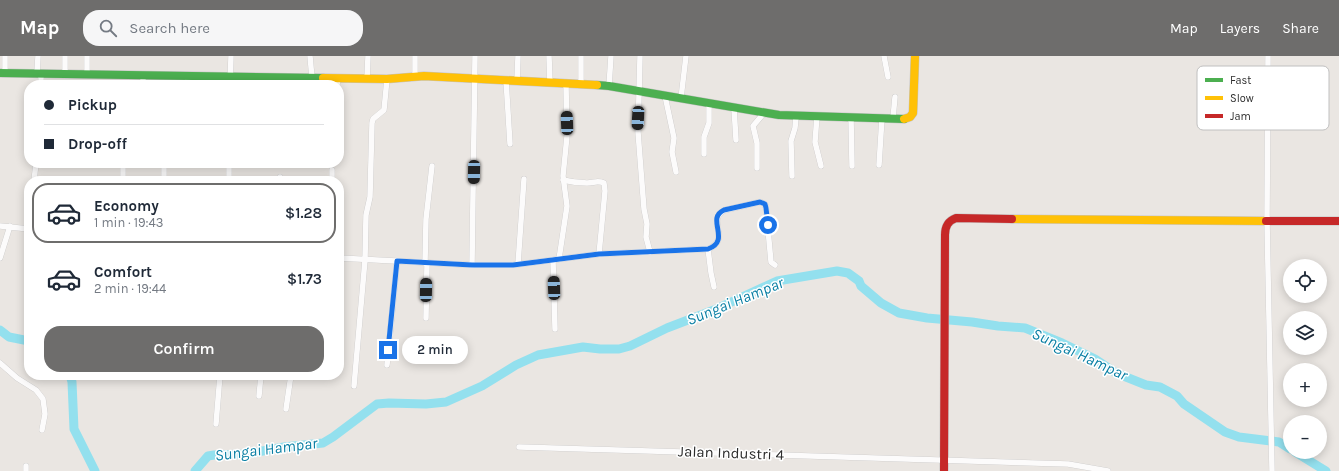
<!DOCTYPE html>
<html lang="en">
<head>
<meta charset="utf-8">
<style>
	:root { --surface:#fff; --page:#f6f6f7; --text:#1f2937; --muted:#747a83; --line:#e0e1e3; --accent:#6e6d6c }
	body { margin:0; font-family:Karla,sans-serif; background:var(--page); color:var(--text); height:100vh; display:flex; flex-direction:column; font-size:15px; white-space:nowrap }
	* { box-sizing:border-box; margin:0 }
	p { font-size:13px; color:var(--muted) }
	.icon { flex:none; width:22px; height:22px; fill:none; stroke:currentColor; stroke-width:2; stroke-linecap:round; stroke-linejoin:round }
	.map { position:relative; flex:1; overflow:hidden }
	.panel { position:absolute; left:24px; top:120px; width:320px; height:204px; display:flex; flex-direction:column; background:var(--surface); border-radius:16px; box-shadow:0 2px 10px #0003 }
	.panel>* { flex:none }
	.hud { position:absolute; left:24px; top:24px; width:320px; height:88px; border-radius:16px; box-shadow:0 2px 10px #0003; display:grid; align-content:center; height:88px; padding:0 20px; background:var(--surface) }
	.controls { position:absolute; left:1283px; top:203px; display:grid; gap:8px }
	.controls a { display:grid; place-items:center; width:44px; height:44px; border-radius:50%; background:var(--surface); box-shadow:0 2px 10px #0003; font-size:20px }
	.end { position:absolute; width:18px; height:18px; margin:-9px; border:5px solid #1a73e8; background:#fff; box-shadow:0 0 0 2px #fff }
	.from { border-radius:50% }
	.bubble { position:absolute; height:28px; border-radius:14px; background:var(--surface); box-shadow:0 2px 10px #0003; font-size:13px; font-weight:600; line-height:28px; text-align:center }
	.car { position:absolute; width:12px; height:24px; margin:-12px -6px; border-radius:5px; box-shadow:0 0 3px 1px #0007; background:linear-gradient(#222 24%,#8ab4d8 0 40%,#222 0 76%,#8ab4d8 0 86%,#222 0) }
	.hud b { display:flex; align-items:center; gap:14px; height:38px; font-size:15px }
	.hud b+b { border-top:1px solid var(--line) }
	.hud i { width:10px; height:10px; background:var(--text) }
	ul { padding:7px 0 0; list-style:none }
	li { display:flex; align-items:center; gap:12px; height:60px; margin:0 8px 6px; padding:0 12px; border:2px solid transparent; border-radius:16px }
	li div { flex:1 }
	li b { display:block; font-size:15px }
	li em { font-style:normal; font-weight:600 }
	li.current { border-color:var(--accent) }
	li>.icon { width:36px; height:36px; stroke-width:1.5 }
	.button { display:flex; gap:8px; margin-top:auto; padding:8px 20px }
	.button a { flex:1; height:46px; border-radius:16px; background:var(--accent); color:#fff; font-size:16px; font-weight:600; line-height:46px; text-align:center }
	header { display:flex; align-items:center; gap:24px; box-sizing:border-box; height:56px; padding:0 20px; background:var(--accent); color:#fff }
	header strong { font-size:19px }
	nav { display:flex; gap:22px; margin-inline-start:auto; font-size:14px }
	.search { width:280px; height:36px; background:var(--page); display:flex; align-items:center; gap:10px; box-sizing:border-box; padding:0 14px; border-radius:16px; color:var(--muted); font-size:15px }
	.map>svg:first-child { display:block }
</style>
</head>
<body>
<header>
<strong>Map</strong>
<div class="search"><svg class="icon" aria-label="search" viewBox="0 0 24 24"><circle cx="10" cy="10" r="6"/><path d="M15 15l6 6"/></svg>Search here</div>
<nav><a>Map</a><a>Layers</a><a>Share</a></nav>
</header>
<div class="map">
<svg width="1339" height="415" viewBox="0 0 1339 415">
	<rect width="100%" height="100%" fill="#eae6e2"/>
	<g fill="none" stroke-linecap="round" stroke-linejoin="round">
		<g stroke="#93e0ee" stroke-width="9">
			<polyline points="0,274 9,281 29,285"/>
			<polyline points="70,319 72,326 74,373 95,415"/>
			<polyline points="1295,396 1326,415"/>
			<polyline points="195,415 208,400 214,399 247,398 284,391 323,387 333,381 377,348 389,347 426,348 446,346 482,330 516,309 538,299 583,291 600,293 619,293 630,290 667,272 714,254 777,225 837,215 848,217 859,225 861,230 881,247 899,257 927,262 972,266 998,270 1025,272 1062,287 1095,303 1116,317 1146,329 1160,331 1177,340 1184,348 1225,376 1239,381 1279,386 1290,393"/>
		</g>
		<g stroke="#c4c3c3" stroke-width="6">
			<g id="street">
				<polyline points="5,0 5,17"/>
				<polyline points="310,0 312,22"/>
				<polyline points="549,0 550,27"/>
				<polyline points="581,0 581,28"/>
				<polyline points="640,0 638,76 644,153 647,168 646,181 650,196"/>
				<polyline points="884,0 888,21"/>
				<polyline points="1268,0 1267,164 1272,415"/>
				<polyline points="37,17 38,0"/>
				<polyline points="65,18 65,0"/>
				<polyline points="87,18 87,0"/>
				<polyline points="415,21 415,0"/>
				<polyline points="367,23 368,0"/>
				<polyline points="506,24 510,88"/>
				<polyline points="517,25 518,0"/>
				<polyline points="41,29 41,17"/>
				<polyline points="143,29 143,19"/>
				<polyline points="187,29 188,21"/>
				<polyline points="230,29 231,0"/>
				<polyline points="304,29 304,22"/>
				<polyline points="337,29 338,22"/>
				<polyline points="609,30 611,0"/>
				<polyline points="665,40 674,82 672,96 676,116"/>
				<polyline points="681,42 686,0"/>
				<polyline points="734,52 736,84"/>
				<polyline points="817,60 815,86 821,110"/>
				<polyline points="851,61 852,110"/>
				<polyline points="893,62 895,41"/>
				<polyline points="704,98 704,81 709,67 709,47"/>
				<polyline points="879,109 882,62"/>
				<polyline points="757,112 757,87 753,70 764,57"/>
				<polyline points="332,114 332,125"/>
				<polyline points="792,120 791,85 795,72 796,61"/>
				<path d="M 563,124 C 571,126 579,127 587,127 C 594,127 597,124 604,127 L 605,135 L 599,198"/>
				<polyline points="34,125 36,107"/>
				<polyline points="123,125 123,111"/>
				<polyline points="164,125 164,107"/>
				<polyline points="229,125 229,107"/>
				<polyline points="280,125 280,121"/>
				<polyline points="0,170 29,173"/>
				<polyline points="28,172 29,163"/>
				<polyline points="708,193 711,217 714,231"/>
				<polyline points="0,202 10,170"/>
				<path d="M 339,202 L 472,209 L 513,209 L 599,198 L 708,193 C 732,184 705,163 725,154 L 760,146 L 765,148 L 766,152 L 771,206 L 775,209"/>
				<polyline points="559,203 567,150 563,120 567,80 566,28"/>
				<polyline points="553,204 555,273"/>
				<polyline points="425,207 426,163 432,110"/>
				<polyline points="518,208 524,123"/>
				<polyline points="472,209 475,0"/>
				<polyline points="426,262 427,207"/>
				<polyline points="0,307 17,322 36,334 43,343 45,358 42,374"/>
				<polyline points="387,309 397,205"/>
				<polyline points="354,330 365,204 366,159 370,141 372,67 373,63 384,54 387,23"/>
				<polyline points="259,340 261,319"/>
				<polyline points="286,353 291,319"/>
				<polyline points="216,368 220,319"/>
				<polyline points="519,391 1068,408 1108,415"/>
				<polyline points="26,415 26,410"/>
			</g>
		</g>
		<g stroke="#c4c3c3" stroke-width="9">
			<g id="fast">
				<polyline points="0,17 323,22"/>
				<polyline points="597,29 609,30 779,59 904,63"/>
			</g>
		</g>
		<g stroke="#c4c3c3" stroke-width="9">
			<g id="slow">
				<polyline points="323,22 387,23 424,20 597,29"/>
				<polyline points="904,63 910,61 913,57 915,0"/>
				<polyline points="1012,163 1266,165"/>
			</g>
		</g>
		<g stroke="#c4c3c3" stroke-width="9">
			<g id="jam">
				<polyline points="1266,165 1339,165"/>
				<path d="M 944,415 L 945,179 C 945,170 948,165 956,162 L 1012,163"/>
			</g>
		</g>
		<use href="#street" stroke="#fcfbfb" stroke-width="5.5"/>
		<use href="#fast" stroke="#4caf50" stroke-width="8"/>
		<use href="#slow" stroke="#ffc107" stroke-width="8"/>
		<use href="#jam" stroke="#c62828" stroke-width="8"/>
	</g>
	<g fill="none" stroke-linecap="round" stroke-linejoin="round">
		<path stroke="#1a73e8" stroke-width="5" d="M 388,294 L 397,205 L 472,209 L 513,209 L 599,198 L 708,193 C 732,184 705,163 724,154 L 760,146 L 765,148 L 766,152 L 768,169"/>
	</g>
	<g text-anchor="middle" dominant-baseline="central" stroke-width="3" stroke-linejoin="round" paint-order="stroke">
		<g font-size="15" fill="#2c2c2c" stroke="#fff">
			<text transform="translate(731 397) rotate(2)">Jalan Industri 4</text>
		</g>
		<g font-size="16" font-style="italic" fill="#097fa4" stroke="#fff">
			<text transform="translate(735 245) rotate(-22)">Sungai Hampar</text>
			<text transform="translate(1080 298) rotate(25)">Sungai Hampar</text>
			<text transform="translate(266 393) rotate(-7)">Sungai Hampar</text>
		</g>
	</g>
	<rect x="1197" y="10" width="132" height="64" rx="6" fill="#fff" stroke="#c0c0c0" stroke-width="1"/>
	<rect x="1205" y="22" width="18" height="4" fill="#4caf50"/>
	<rect x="1205" y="40" width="18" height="4" fill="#ffc107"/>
	<rect x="1205" y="58" width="18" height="4" fill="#c62828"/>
	<g font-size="11" fill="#2c2c2c">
		<text x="1230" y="28">Fast</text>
		<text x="1230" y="46">Slow</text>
		<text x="1230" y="64">Jam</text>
	</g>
</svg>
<div class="controls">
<a><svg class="icon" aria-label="locate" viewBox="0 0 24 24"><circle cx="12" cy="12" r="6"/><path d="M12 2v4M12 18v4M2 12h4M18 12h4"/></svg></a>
<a><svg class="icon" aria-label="layers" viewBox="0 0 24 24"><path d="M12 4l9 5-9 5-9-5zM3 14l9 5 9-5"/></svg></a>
<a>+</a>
<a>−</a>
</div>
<i class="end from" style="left:768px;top:169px"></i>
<i class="end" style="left:388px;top:294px"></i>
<div class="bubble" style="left:402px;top:280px;width:66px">2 min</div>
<i class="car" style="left:638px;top:62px;rotate:183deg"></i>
<i class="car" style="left:567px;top:67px;rotate:358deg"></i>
<i class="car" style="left:474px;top:116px;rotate:181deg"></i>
<i class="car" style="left:554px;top:232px;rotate:358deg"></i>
<i class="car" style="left:426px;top:234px;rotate:1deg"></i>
<div class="hud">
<b><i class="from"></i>Pickup</b>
<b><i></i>Drop-off</b>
</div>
<section class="panel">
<ul>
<li class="current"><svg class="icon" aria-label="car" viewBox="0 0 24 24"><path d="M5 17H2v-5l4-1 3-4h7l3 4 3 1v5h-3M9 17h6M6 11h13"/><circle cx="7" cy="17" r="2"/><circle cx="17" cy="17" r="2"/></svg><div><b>Economy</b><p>1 min · 19:43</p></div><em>$1.28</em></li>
<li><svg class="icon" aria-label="car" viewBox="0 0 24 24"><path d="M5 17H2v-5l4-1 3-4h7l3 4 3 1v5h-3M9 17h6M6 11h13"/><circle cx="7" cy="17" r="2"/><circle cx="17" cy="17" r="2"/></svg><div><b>Comfort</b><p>2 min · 19:44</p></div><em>$1.73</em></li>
</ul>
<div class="button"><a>Confirm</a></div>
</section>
</div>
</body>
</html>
